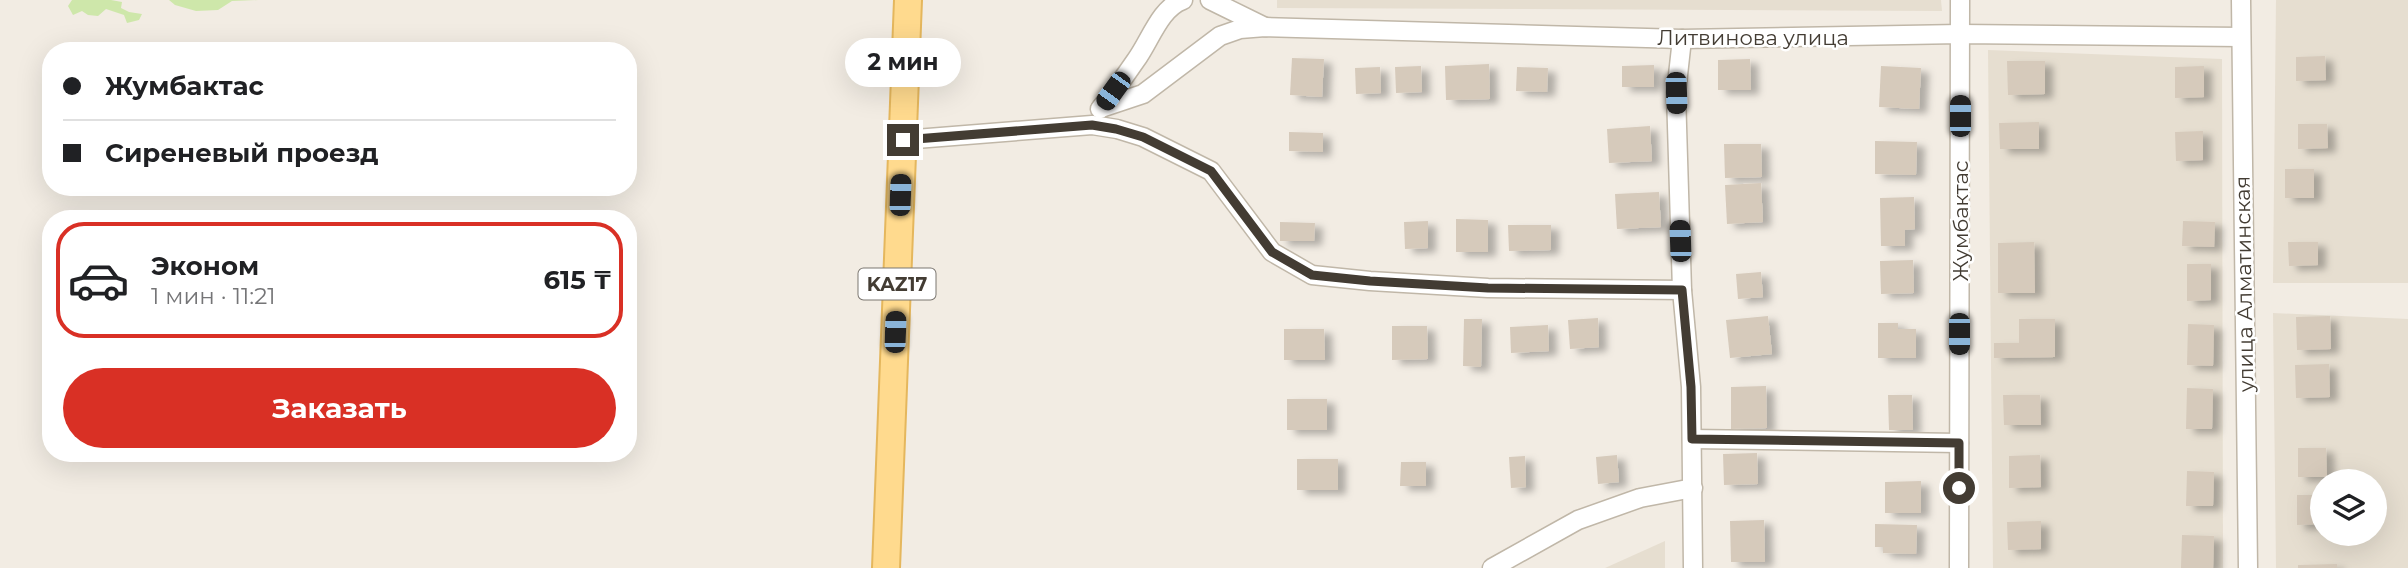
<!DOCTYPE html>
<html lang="ru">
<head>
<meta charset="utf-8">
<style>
	:root { --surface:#fff; --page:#f6f6f6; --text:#202124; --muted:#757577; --line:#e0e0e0; --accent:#d93025 }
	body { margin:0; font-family:Montserrat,sans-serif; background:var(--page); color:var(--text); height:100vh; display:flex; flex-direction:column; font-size:26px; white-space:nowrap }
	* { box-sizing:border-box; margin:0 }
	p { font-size:23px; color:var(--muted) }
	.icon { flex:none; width:38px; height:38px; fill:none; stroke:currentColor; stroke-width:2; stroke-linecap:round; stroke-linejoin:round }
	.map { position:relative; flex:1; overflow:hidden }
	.panel { position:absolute; left:42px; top:210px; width:595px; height:252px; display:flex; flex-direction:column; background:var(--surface); border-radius:28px; box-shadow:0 7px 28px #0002 }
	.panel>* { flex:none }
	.hud { position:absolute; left:42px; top:42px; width:595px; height:154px; border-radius:28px; box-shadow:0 7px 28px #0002; display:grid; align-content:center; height:154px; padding:0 21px; background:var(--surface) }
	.fabs { position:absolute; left:2310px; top:469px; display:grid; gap:14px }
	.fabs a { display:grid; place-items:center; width:77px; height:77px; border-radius:50%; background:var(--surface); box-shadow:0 7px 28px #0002; font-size:35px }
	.end { position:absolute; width:32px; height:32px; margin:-16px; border:9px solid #433c33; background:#fff; box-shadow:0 0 0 4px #fff }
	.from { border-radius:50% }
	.bubble { position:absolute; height:49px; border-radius:24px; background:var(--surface); box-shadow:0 7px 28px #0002; font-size:23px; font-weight:700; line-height:49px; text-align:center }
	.car { position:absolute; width:21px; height:42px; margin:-21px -10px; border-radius:9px; box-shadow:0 0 5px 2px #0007; background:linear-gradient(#222 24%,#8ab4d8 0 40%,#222 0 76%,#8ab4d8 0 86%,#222 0) }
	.hud b { display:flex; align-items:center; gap:24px; height:66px; font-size:26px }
	.hud b+b { border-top:2px solid var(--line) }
	.hud i { width:18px; height:18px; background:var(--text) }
	ul { padding:12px 0 0; list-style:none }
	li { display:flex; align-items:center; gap:21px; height:116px; margin:0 14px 10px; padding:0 7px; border:4px solid transparent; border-radius:28px }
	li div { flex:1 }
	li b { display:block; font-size:26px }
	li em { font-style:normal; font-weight:700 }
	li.on { border-color:var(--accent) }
	li>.icon { width:63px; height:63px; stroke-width:1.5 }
	.action { display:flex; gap:14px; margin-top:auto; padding:14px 21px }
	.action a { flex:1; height:80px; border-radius:42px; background:var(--accent); color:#fff; font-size:28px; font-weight:700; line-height:80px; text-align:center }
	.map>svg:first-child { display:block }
</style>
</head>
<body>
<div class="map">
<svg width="2408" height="568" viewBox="0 0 2408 568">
	<defs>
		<filter id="shadow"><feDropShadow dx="8" dy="4.5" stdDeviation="3.5" flood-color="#0004"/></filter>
	</defs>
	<rect width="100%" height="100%" fill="#f2ece3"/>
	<g fill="#e6ded0" fill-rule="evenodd">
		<polygon points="1277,0 1941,0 1942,11 1277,8"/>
		<polygon points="2276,0 2408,0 2408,283 2273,283"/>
		<polygon points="1988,50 2222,59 2223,568 1993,568"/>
		<path d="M 2273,313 L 2408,319 L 2408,568 L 2276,568 ZM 2322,481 L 2375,481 L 2375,534 L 2322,534 Z"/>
		<polygon points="1665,541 1665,568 1605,568"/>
	</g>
	<g fill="#cee7aa">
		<polygon points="72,0 111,0 122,2 121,8 129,12 142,14 139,20 127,23 124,15 106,9 98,16 88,15 82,11 73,15 68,6"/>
		<polygon points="169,0 258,0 232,1 218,10 196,11 175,5"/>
	</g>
	<g fill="#d6cabb" filter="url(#shadow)">
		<polygon points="2325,56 2326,80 2296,81 2296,57"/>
		<polygon points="1292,58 1324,59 1322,97 1290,95"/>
		<polygon points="1750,59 1751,90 1718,90 1718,60"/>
		<polygon points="2007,61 2045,61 2045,94 2008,95"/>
		<polygon points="1489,64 1490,99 1446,100 1445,66"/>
		<polygon points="1654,65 1654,87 1622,87 1622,66"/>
		<polygon points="1421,66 1422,92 1396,93 1395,67"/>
		<polygon points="1881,66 1921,68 1919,109 1879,107"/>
		<polygon points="2204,66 2204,97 2175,98 2175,67"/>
		<polygon points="1380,67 1381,93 1356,94 1355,68"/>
		<polygon points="1517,67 1548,68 1547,92 1516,91"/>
		<polygon points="2039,122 2039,149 2000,149 1999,123"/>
		<polygon points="2298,124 2327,124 2328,148 2298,149"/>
		<polygon points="1650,126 1652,161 1609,163 1607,129"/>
		<polygon points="2203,131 2203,160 2176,161 2175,132"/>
		<polygon points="1289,132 1323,133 1323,152 1289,151"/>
		<polygon points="1875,141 1917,142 1916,175 1875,174"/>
		<polygon points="1724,144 1761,144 1762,177 1725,178"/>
		<rect x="2285" y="169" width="29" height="29"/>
		<polygon points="1761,183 1763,222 1727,224 1725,185"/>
		<polygon points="1659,192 1661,227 1617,229 1615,194"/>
		<polygon points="1914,197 1915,229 1905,230 1905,246 1881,246 1880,198"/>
		<polygon points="1456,219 1488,220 1488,252 1456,252"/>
		<polygon points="1428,221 1428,248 1405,249 1404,222"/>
		<polygon points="2183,221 2215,222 2214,247 2182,246"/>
		<polygon points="1280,222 1315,223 1314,241 1280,241"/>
		<polygon points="1508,225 1551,225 1551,250 1509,251"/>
		<polygon points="2034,242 2035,293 1998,293 1998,243"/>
		<polygon points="2288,242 2318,242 2318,265 2289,266"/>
		<polygon points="1913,260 1914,293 1881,294 1880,261"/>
		<polygon points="2187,264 2211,264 2211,300 2187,301"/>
		<polygon points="1761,272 1763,297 1738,299 1736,274"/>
		<polygon points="1768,316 1772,354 1730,358 1726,320"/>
		<polygon points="2330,316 2331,349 2297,350 2296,317"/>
		<polygon points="1598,318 1599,347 1570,349 1568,320"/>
		<polygon points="1464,319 1482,319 1481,367 1463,366"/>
		<polygon points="2019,319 2055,319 2055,357 1994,358 1994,343 2019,343"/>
		<polygon points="1878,323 1898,323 1898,329 1916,329 1916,358 1878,358"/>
		<polygon points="2188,324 2214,325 2213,366 2187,365"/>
		<polygon points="1548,325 1549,351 1511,353 1510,327"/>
		<polygon points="1392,326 1427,326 1428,359 1392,360"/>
		<polygon points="1284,329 1324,329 1325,360 1284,360"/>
		<polygon points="2329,364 2330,397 2296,398 2295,365"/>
		<polygon points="1766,386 1767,428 1731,429 1731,387"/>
		<polygon points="2187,388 2213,389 2212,429 2186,429"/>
		<polygon points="1888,395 1912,395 1913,430 1889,430"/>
		<polygon points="2003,395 2040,395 2041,425 2004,425"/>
		<rect x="1287" y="399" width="40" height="31"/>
		<polygon points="2298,448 2326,448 2327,477 2298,477"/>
		<polygon points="1757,453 1758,484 1724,485 1723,454"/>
		<polygon points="1617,455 1619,482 1598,484 1596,457"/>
		<polygon points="2040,455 2041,487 2009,488 2009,456"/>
		<polygon points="1525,456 1526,487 1511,488 1509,457"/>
		<rect x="1297" y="459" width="41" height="31"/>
		<polygon points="1401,462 1426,462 1426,486 1400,486"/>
		<polygon points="2187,471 2214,472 2213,506 2186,506"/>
		<polygon points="1921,481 1921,513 1885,513 1885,482"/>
		<polygon points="2297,495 2322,495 2322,524 2297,525"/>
		<polygon points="1764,520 1765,562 1731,562 1730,521"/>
		<polygon points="2041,521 2041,549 2008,550 2007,522"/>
		<polygon points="1875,524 1917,525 1916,554 1883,553 1883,547 1875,547"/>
		<polygon points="2182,535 2214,536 2213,568 2181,568"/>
		<polygon points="2337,564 2337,568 2298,568 2298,565"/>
	</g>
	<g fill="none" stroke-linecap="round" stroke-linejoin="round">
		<g stroke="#c0b7a8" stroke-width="21">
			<g id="minor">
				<polyline points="1210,0 1265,27"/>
				<polyline points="2241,0 2248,568"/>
				<polyline points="1682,39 1676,93 1682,290 1691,387 1693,568"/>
				<polyline points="1101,108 1143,94 1220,36 1240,29 1265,27 1682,39 1960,34 2241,37"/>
				<path d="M 1100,109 C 1113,93 1125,76 1136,60 C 1150,41 1160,8 1183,0"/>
				<polyline points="903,140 1092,125 1117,129 1143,137 1211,171 1272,252 1312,275 1370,281 1488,288 1682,290"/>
				<polyline points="1692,439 1959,443"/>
				<polyline points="1492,568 1578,520 1640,498 1693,488"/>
				<polyline points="1959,568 1960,0"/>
			</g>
		</g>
		<g stroke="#e5b75d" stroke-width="30">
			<polyline id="primary" points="886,568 908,0"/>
		</g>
		<use href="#minor" stroke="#fff" stroke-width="18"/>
		<use href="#primary" stroke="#ffda8e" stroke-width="26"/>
	</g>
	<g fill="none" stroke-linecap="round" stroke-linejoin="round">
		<polyline stroke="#433c33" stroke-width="9" points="903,140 1092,125 1116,129 1143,137 1211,171 1272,252 1312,275 1370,281 1488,288 1682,290 1691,387 1692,439 1959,443 1959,488"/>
	</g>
	<g text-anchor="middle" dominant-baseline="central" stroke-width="5" stroke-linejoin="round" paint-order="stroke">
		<rect fill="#fff" stroke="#7b7670" stroke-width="2" x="858.5" y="268.5" width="77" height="31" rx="5"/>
		<g font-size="19" font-weight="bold" fill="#433c33">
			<text x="897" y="284">KAZ17</text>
		</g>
		<g font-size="21" fill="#433c33" stroke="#fff">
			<text x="1753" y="37">Литвинова улица</text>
			<text transform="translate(1960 221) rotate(-90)">Жумбактас</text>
			<text transform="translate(2244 284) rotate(-91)">улица Алматинская</text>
		</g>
	</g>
</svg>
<div class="fabs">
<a><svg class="icon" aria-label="layers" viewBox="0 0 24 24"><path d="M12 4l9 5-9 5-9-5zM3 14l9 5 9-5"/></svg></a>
</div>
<i class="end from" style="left:1959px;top:488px"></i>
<i class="end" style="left:903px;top:140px"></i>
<div class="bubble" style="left:845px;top:38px;width:116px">2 мин</div>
<i class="car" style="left:1113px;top:91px;rotate:216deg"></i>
<i class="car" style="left:1676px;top:93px;rotate:178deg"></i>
<i class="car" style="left:1960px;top:116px;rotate:0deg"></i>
<i class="car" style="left:900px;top:195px;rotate:2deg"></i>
<i class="car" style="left:1680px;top:241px;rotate:358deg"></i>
<i class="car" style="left:895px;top:332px;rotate:2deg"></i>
<i class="car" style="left:1959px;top:334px;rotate:180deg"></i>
<div class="hud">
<b><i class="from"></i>Жумбактас</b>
<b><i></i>Сиреневый проезд</b>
</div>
<section class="panel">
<ul>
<li class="on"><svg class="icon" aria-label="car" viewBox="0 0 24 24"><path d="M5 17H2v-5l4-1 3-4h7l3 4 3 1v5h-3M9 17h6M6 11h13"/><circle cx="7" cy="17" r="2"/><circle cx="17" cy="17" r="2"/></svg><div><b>Эконом</b><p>1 мин · 11:21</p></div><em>615 ₸</em></li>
</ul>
<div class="action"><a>Заказать</a></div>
</section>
</div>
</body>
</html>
